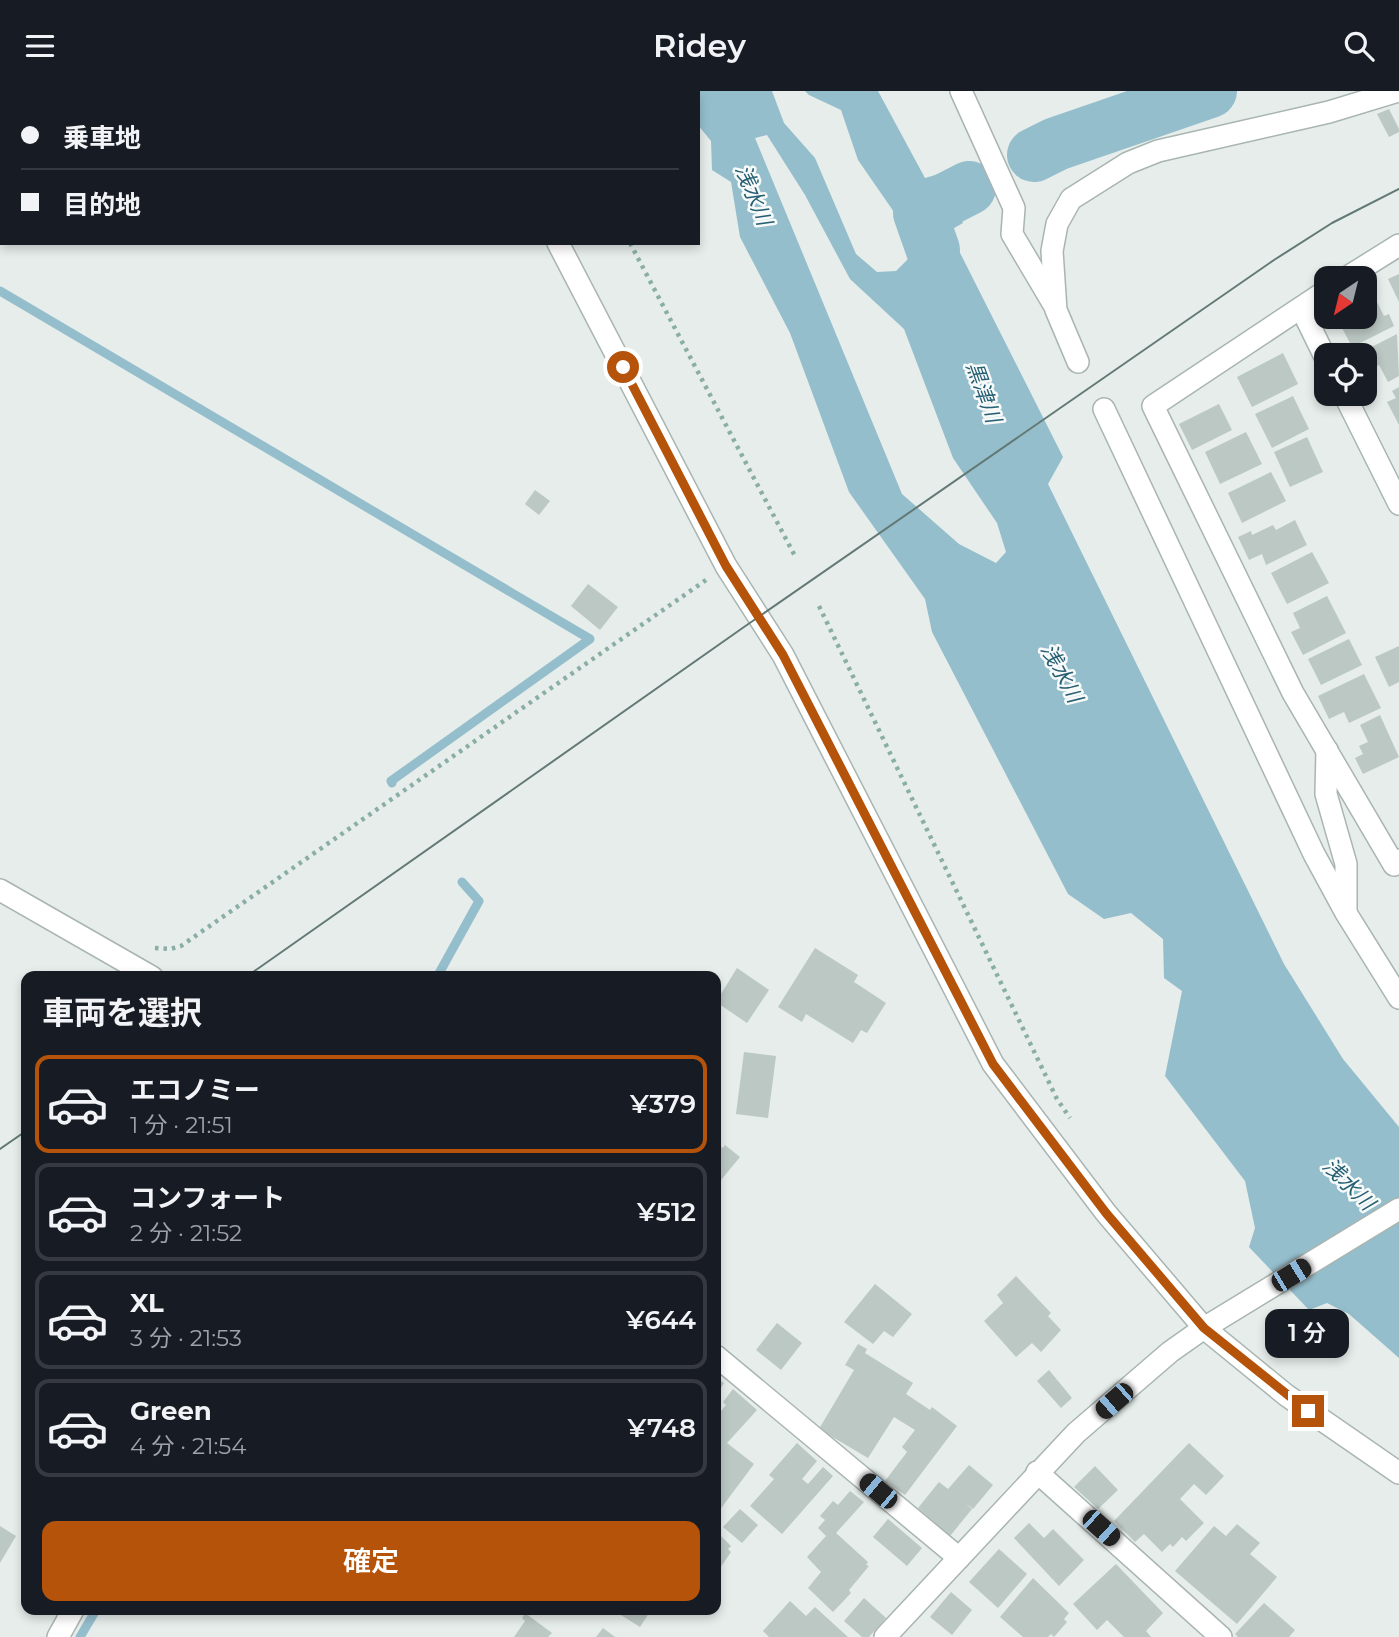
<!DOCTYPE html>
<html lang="ja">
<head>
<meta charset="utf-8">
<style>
	:root { --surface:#171b24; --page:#20242c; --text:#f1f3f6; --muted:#9ea1a6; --line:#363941; --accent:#b45309 }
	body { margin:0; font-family:Montserrat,"Noto Sans JP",sans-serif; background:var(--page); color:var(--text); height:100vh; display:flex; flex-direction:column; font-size:26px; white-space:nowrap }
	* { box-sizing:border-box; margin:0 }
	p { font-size:23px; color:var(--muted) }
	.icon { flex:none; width:38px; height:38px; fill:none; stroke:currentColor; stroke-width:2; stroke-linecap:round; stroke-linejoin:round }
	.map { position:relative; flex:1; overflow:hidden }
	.drawer { position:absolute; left:21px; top:880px; width:700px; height:644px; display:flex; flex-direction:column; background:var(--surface); border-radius:14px; box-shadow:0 4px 10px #0003 }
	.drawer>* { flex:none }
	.guide { position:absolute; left:0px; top:0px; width:700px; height:154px; box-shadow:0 4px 10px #0003; display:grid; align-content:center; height:154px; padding:0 21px; background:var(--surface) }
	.needle { width:46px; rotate:215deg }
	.fabs { position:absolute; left:1314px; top:175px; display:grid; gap:14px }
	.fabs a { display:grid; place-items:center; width:63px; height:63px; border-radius:14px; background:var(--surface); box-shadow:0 4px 10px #0003; font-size:35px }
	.end { position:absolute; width:32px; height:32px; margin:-16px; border:9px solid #b45309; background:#fff; box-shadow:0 0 0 4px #fff }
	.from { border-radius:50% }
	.bubble { position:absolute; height:49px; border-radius:14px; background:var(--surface); box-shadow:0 4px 10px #0003; font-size:23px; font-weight:600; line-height:49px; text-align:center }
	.car { position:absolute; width:21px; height:42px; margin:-21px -10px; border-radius:9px; box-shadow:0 0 5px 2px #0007; background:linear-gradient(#222 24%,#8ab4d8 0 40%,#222 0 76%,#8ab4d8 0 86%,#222 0) }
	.guide b { display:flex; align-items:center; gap:24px; height:66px; font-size:26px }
	.guide b+b { border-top:2px solid var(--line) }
	.guide i { width:18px; height:18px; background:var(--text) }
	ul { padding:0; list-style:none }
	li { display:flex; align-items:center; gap:21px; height:98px; margin:0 14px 10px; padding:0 7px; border:4px solid var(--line); border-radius:14px }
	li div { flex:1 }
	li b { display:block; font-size:26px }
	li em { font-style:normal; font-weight:600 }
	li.current { border-color:var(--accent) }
	li>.icon { width:63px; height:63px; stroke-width:1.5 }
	h2 { padding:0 21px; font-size:32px; line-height:84px }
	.button { display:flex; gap:14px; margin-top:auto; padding:14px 21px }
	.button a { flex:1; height:80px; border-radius:14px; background:var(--accent); color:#fff; font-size:28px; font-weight:600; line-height:80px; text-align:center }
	header { display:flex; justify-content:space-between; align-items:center; height:91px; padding:0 21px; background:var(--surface); font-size:32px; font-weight:600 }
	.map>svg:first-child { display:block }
</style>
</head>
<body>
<header><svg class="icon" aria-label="menu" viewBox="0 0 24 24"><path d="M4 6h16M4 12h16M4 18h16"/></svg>Ridey<svg class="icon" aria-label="search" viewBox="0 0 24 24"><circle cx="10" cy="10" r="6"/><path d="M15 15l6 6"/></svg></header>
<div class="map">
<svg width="1399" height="1546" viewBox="0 0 1399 1546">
	<rect width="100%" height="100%" fill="#e6edeb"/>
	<path fill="#95becc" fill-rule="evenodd" d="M 637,0 L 772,0 L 784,32 L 815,67 L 856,163 L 877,181 L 896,180 L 911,165 L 912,147 L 858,69 L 841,19 L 809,4 L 805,0 L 878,0 L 925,87 L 939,83 L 963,132 L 949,140 L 1063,366 L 1048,393 L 1284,873 L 1343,968 L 1399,1036 L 1399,1267 L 1349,1223 L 1327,1212 L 1309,1219 L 1249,1156 L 1255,1137 L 1245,1090 L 1165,985 L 1182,900 L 1164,887 L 1163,848 L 1131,822 L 1104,828 L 1068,803 L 932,541 L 925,508 L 849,401 L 790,242 L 740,146 L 731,91 L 712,79 L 711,50 L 698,34 L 698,2 ZM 767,44 L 805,104 L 850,188 L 904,238 L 953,367 L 997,432 L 1006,461 L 996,472 L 959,453 L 902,403 L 755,47 Z"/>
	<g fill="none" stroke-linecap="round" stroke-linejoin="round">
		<g stroke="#95becc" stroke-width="9">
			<polyline points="0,200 590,548 391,690 392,692"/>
			<polyline points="437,886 479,810 462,791"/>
			<polyline points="80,1546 96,1519"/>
		</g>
		<g stroke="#95becc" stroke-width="54">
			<polyline points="1034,64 1056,53 1210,0"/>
			<polyline points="933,159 920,122 969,97"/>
		</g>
	</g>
	<g fill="#bcc8c4">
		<polygon points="1389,18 1399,38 1399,41 1389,46 1377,23"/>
		<polygon points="1399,183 1399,211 1388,188"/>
		<polygon points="1375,207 1384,225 1389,223 1394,235 1352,256 1341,235 1353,229 1352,226 1365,226 1365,212"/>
		<polygon points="1397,243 1399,285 1388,291 1379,274 1365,281 1365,264 1356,264"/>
		<polygon points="1283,262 1298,293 1252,316 1237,286"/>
		<polygon points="1399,296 1399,334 1387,311 1396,307 1392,300"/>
		<polygon points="1293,305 1309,338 1272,357 1255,323"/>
		<polygon points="1219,313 1232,339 1192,359 1179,333"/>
		<polygon points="1246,341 1262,373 1220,393 1205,361"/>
		<polygon points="1307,346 1323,381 1290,396 1274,361"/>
		<polygon points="1271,381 1286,410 1242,432 1228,402"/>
		<polygon points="535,399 550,410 539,424 525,413"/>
		<polygon points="1295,429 1307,454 1266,474 1262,463 1249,469 1238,446 1251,440 1252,444 1273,434 1276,439"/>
		<polygon points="1312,461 1329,492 1287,513 1271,482"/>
		<polygon points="588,493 618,516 600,539 571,515"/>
		<polygon points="1327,505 1346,542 1303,564 1291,541 1300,537 1293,522"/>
		<polygon points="1349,548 1362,574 1321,594 1308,568"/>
		<polygon points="1399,555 1399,591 1389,596 1375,566"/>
		<polygon points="1364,583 1381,617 1349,632 1344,621 1329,628 1318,605"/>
		<polygon points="1380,624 1399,666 1363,683 1355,667 1363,663 1359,655 1368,651 1360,634"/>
		<polygon points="815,857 858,884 854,891 886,912 867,942 861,939 853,952 806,923 802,931 778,916"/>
		<polygon points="737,877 769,899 747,932 716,911"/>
		<polygon points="744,961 776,965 768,1027 736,1023"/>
		<polygon points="716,1052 723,1057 725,1054 740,1066 716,1095"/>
		<polygon points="1016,1185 1051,1222 1048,1225 1061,1239 1041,1261 1032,1252 1016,1266 984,1230 1003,1212 997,1204"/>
		<polygon points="875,1193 912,1223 893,1246 884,1240 873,1253 844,1231"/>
		<polygon points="777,1232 802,1252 781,1279 756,1259"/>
		<polygon points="858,1253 867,1258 865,1262 913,1292 906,1303 930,1319 932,1316 957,1335 905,1404 885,1390 907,1361 902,1356 915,1339 894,1326 868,1367 819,1338 854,1279 845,1274"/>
		<polygon points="1049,1279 1072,1307 1061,1317 1037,1290"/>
		<polygon points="716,1287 724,1292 716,1305"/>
		<polygon points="733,1298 757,1319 727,1352 754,1373 716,1424 716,1326 726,1314 723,1311"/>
		<polygon points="797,1352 817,1370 802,1388 808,1393 823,1376 833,1385 782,1443 750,1415 774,1388 769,1384"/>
		<polygon points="1189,1352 1224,1385 1206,1404 1194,1393 1180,1408 1204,1432 1186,1450 1182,1446 1173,1456 1170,1453 1162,1461 1144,1443 1135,1451 1114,1430"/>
		<polygon points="969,1374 993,1394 973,1418 965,1412 972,1418 950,1445 918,1417 939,1391 948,1398"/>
		<polygon points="1095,1375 1118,1399 1098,1418 1074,1396"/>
		<polygon points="850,1400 864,1411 836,1442 868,1471 866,1474 869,1475 849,1499 851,1502 833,1521 808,1497 821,1481 807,1466 826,1445 818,1437 825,1429 820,1425 833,1410 838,1414"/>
		<polygon points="740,1418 758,1434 742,1452 723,1436"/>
		<polygon points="888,1428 922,1457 907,1475 873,1446"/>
		<polygon points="1029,1432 1044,1447 1053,1438 1084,1469 1059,1495 1014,1447"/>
		<polygon points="1237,1433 1260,1452 1250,1463 1277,1486 1237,1533 1175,1480 1214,1435 1226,1445"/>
		<polygon points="0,1435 16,1445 0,1472"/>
		<polygon points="716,1440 731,1455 728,1458 731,1461 716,1483"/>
		<polygon points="999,1458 1027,1483 998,1517 969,1491"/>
		<polygon points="1116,1473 1163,1522 1146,1540 1151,1546 1124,1546 1107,1529 1097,1539 1073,1513"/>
		<polygon points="1033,1487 1069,1522 1064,1528 1067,1531 1054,1546 1051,1543 1048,1546 1023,1546 1000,1526"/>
		<polygon points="951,1501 972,1519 952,1544 930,1526"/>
		<polygon points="864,1507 886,1527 869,1546 862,1546 844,1530"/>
		<polygon points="790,1510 806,1525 815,1516 848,1546 769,1546 763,1540"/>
		<polygon points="1264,1512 1295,1539 1289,1546 1238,1546 1235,1543"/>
		<polygon points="613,1519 651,1519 640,1536"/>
		<polygon points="525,1522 552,1542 548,1546 514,1546 525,1530 522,1527"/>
		<polygon points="603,1537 615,1546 596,1546"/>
	</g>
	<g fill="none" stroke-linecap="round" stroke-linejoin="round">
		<g stroke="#a9b5b2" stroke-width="24">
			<g id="minor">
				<polyline points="479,0 480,2"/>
				<polyline points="961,0 1014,117 1012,143 1054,214"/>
				<polyline points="558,152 726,475 783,564 993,973 1106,1122 1204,1237 1286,1304 1399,1382"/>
				<polyline points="1346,187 1399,154"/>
				<polyline points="1326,200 1153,315 1293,602 1394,774 1399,769"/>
				<polyline points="1301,217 1326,268"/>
				<polyline points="1078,271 1056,219 1052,160 1057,133 1071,108 1128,72 1158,60 1329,21 1398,0"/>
				<polyline points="1344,303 1399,413"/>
				<polyline points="1104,318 1314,763 1346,822 1399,907"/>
				<polyline points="1327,659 1326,703 1346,773 1346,820"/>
				<polyline points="0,799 152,886"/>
				<polyline points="716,1265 959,1467"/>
				<polyline points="1037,1381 1221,1546"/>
				<polyline points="58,1546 73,1519"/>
				<polyline points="885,1546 1076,1342 1170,1261 1204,1237 1399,1118"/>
			</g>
		</g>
		<g stroke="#8aaea6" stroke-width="4.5" stroke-dasharray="3.5 5" stroke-linecap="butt">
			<polyline points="554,0 554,2"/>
			<polyline points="630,152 796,467"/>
			<polyline points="819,515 1057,1008 1070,1027"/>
			<polyline points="155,857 170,858 181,855 706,489"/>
		</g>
		<use href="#minor" stroke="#fff" stroke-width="21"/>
		<g stroke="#627975" stroke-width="2">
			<polyline points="246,886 744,536 1274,169 1332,132 1399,98"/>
			<polyline points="0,1058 26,1040"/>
		</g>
	</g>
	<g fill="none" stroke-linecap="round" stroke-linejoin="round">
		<polyline stroke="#b45309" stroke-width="9" points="623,276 726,475 783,564 993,973 1106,1122 1204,1237 1308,1320"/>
	</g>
	<g text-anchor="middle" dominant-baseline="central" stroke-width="5" stroke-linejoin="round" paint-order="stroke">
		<g font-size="21" font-style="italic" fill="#276074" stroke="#f7faf9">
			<text transform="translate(754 104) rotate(68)">浅水川</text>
			<text transform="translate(984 301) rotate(70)">黒津川</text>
			<text transform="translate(1062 582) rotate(62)">浅水川</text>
			<text transform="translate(1349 1093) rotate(45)">浅水川</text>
		</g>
	</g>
</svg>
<div class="fabs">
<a><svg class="needle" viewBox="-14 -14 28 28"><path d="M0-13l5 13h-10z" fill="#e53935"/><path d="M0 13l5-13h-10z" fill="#9ea1a6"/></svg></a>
<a><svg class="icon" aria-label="locate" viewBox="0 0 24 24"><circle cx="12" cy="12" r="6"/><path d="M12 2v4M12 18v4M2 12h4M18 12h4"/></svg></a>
</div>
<i class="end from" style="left:623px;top:276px"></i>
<i class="end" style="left:1308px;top:1320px"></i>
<div class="bubble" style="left:1265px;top:1218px;width:84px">1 分</div>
<i class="car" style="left:1291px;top:1184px;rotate:59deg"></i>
<i class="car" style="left:1114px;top:1310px;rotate:229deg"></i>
<i class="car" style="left:878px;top:1400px;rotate:310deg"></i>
<i class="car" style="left:1101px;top:1437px;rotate:132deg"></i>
<div class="guide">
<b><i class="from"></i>乗車地</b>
<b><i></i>目的地</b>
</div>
<section class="drawer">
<h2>車両を選択</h2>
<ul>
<li class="current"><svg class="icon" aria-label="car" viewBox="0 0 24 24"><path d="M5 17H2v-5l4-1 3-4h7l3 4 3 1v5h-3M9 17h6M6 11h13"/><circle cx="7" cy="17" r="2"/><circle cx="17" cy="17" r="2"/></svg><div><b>エコノミー</b><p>1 分 · 21:51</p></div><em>¥379</em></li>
<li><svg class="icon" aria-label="car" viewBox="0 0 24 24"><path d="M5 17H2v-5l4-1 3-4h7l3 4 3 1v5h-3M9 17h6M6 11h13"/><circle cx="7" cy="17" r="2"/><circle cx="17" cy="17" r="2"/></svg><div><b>コンフォート</b><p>2 分 · 21:52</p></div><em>¥512</em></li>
<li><svg class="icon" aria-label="car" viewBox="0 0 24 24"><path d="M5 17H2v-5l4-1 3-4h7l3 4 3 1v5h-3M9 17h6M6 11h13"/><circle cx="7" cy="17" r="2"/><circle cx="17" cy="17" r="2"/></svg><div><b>XL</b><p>3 分 · 21:53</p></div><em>¥644</em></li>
<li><svg class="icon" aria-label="car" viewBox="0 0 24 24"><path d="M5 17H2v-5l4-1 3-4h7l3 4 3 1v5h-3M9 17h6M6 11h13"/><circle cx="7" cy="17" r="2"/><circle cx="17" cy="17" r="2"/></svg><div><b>Green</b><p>4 分 · 21:54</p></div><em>¥748</em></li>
</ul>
<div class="button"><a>確定</a></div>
</section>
</div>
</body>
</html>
